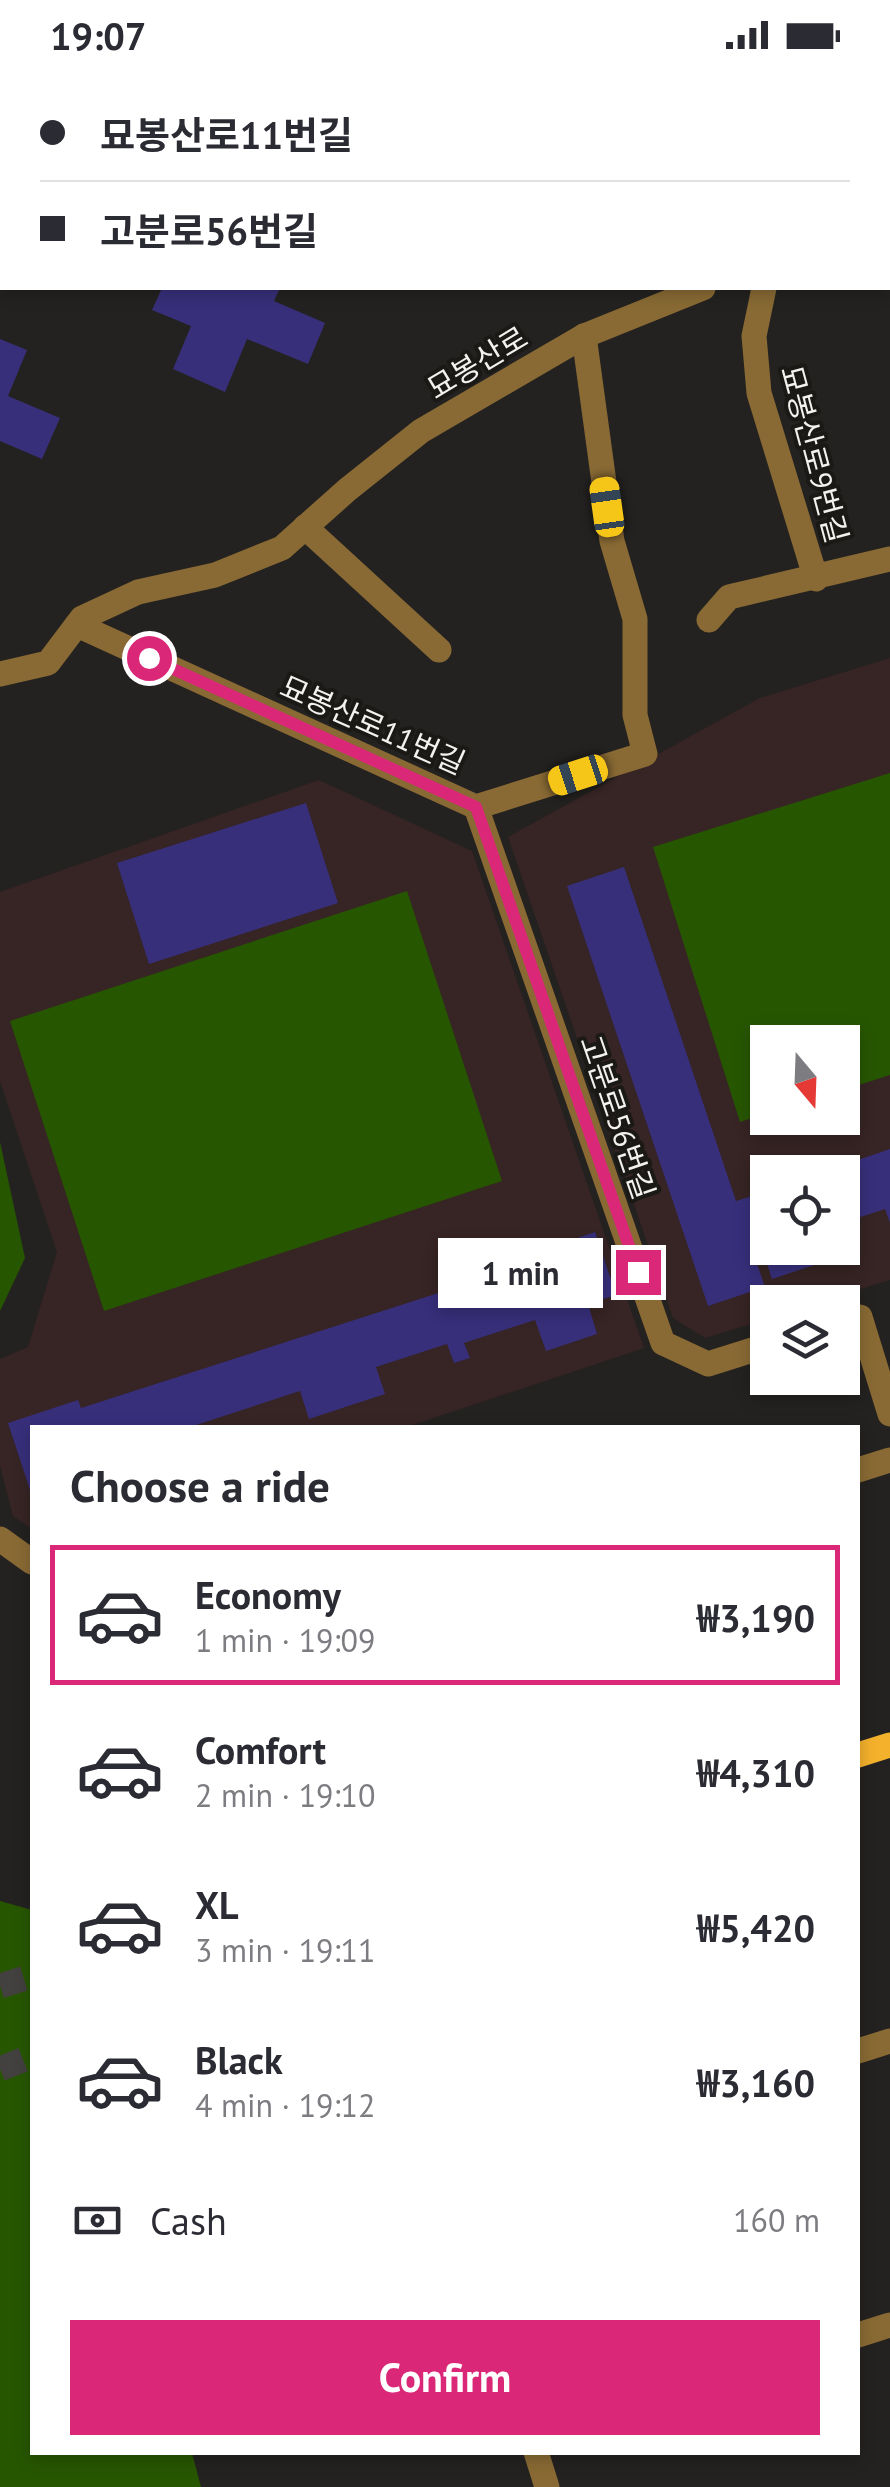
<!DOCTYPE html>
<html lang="en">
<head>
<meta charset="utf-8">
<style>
	:root { --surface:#fff; --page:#f7f7f7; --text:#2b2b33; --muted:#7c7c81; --line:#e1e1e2; --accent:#db2777 }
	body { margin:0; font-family:"PT Sans","Noto Sans KR",sans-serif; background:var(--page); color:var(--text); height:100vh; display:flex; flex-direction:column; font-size:38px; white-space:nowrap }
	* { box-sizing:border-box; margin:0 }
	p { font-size:32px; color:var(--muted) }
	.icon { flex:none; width:55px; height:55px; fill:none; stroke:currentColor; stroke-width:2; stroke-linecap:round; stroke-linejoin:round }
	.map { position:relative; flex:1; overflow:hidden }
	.side { position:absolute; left:30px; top:1355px; width:830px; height:1030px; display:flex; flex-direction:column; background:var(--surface); border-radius:0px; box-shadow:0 5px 15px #0003 }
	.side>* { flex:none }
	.hud { position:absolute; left:0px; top:0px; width:890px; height:220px; box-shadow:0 5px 15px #0003; display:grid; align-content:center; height:220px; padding:0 40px; background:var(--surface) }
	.needle { width:65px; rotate:161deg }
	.tools { position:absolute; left:750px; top:955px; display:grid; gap:20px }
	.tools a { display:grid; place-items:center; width:110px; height:110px; border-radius:0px; background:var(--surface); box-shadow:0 5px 15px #0003; font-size:50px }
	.end { position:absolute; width:45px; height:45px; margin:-22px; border:12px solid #db2777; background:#fff; box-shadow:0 0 0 5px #fff }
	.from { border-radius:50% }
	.bubble { position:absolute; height:70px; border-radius:0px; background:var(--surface); box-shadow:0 5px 15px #0003; font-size:32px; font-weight:700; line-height:70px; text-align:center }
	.car { position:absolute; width:30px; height:60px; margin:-30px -15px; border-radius:12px; box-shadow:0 0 8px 2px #0007; background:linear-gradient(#f5c518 24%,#345 0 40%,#f5c518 0 76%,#345 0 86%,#f5c518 0) }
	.hud b { display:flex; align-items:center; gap:35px; height:95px; font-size:38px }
	.hud b+b { border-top:2px solid var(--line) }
	.hud i { width:25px; height:25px; background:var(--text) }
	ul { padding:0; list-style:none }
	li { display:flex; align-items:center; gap:30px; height:140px; margin:0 20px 15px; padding:0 20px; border:5px solid transparent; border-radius:0px }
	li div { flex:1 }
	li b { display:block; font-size:38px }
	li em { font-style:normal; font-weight:700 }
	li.active { border-color:var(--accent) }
	li>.icon { width:90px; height:90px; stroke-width:1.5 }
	h2 { padding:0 40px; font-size:45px; line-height:120px }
	.pay { display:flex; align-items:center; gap:25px; height:110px; padding:0 40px; font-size:38px }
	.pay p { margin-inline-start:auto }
	.primary-button { display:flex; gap:20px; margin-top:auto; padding:20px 40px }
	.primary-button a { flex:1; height:115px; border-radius:0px; background:var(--accent); color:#fff; font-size:40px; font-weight:700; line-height:115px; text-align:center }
	.status { display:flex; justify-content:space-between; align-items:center; height:70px; padding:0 50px; background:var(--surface); direction:ltr }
	.status svg { height:28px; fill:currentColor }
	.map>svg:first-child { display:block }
</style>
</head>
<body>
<div class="status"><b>19:07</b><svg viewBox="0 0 49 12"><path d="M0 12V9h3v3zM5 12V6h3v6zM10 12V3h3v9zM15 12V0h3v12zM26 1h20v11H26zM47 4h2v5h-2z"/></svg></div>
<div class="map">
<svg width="890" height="2417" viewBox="0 0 890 2417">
	<rect width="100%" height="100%" fill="#242220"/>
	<g fill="#372424" fill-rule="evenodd">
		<path d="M 890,588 L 890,1210 L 819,1232 L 768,1232 L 767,1249 L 705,1268 L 673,1248 L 508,767 L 760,628 ZM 768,972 L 842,972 L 842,1048 L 768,1048 ZM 768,1102 L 842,1102 L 842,1178 L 768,1178 Z"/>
		<polygon points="319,710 472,781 644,1278 406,1357 32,1358 32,1459 13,1446 0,1396 0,1289 28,1277 57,1182 0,1011 0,822"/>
	</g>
	<g fill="#275600">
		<polygon points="890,703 890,1005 843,1020 842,972 768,972 767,1043 740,1052 653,777"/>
		<polygon points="407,821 502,1111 104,1241 10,951"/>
		<polygon points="0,1072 25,1188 0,1241"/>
		<polygon points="0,1831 32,1840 32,2382 192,2383 201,2417 0,2417"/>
	</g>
	<g fill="#372f7a">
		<polygon points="162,218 280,218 274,231 325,253 308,294 247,269 225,322 173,299 191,256 152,240"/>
		<polygon points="0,269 27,280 8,326 60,348 42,389 0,371"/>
		<polygon points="306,733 338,833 149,894 117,793"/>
		<polygon points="624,797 736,1131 768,1121 768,1178 828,1178 832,1189 772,1209 762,1179 753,1182 765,1217 708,1236 567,816"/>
		<polygon points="890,1079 890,1153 885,1139 842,1153 842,1102 823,1102"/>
		<polygon points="595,1162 616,1225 588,1234 597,1264 546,1281 535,1250 464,1273 470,1288 454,1293 447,1274 376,1297 385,1324 309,1349 300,1321 187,1358 32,1358 32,1426 8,1353 78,1330 81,1338 566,1182 563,1173"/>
	</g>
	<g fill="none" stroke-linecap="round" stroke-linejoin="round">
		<g stroke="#43413f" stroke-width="25" stroke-dasharray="25 12" stroke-linecap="butt">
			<polyline points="0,1916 32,1906"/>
			<polyline points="0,1999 32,1986"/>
		</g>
		<g stroke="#896a34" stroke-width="25">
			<polyline points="888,96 890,92"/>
			<polyline points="888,141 890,144"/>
			<polyline points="764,218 754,266 759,323 816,509"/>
			<polyline points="305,457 439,580"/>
			<polyline points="709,550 729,527 890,489"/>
			<polyline points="77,555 476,737 645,684 635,645 635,549 612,471 584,266"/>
			<polyline points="0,604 48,593 82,548 138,522 215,505 282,478 347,420 421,361 584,266 703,218"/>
			<polyline points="476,737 663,1273 708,1294 768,1275"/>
			<polyline points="842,1252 860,1247 890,1344"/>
			<polyline points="858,1400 890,1390"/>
			<polyline points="0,1469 32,1492"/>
			<polyline points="858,1981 890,1971"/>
			<polyline points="858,2265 890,2255"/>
			<polyline points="536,2382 547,2417"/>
		</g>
		<polyline stroke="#f3b12c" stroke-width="25" points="858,1685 890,1675"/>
	</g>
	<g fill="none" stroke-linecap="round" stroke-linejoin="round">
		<polyline stroke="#db2777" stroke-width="12" points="149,588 476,737 638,1202"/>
	</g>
	<g text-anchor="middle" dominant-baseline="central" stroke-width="8" stroke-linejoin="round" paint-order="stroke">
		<g font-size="30" fill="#f4f2f1" stroke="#1a1916">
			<text transform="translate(477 292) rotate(-31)">묘봉산로</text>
			<text transform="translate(815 384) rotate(75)">묘봉산로9번길</text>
			<text transform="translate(373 654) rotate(24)">묘봉산로11번길</text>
			<text transform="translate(618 1047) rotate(71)">고분로56번길</text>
		</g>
	</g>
</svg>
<div class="tools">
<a><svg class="needle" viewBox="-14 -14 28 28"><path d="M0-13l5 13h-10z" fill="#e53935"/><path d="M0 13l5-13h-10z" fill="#7c7c81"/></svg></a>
<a><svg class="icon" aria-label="locate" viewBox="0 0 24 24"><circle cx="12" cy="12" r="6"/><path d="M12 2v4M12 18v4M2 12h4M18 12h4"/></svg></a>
<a><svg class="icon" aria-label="layers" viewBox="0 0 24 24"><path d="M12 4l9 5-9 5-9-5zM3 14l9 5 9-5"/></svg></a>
</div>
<i class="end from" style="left:149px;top:588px"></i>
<i class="end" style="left:638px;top:1202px"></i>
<div class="bubble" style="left:438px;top:1168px;width:165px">1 min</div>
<i class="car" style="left:607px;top:437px;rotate:352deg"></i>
<i class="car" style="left:578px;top:705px;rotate:252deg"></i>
<div class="hud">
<b><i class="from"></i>묘봉산로11번길</b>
<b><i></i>고분로56번길</b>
</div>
<section class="side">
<h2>Choose a ride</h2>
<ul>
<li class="active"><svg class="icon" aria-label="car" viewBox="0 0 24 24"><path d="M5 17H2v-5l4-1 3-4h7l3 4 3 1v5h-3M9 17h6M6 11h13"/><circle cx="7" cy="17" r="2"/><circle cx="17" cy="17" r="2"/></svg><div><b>Economy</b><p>1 min · 19:09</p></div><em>₩3,190</em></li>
<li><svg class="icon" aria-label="car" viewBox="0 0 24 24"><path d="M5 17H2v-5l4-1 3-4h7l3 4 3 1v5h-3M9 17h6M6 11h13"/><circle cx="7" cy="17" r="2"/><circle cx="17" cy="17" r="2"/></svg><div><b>Comfort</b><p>2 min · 19:10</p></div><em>₩4,310</em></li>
<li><svg class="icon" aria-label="car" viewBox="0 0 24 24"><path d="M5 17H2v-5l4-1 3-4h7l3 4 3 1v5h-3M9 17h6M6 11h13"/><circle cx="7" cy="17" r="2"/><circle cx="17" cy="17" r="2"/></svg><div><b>XL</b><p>3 min · 19:11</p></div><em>₩5,420</em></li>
<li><svg class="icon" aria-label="car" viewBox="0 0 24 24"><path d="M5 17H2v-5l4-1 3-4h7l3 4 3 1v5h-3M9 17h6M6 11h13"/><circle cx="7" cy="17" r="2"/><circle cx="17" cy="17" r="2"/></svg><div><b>Black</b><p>4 min · 19:12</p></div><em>₩3,160</em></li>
</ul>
<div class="pay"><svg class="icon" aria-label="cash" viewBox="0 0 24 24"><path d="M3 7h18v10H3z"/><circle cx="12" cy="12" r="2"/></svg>Cash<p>160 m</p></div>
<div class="primary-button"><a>Confirm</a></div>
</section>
</div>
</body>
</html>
